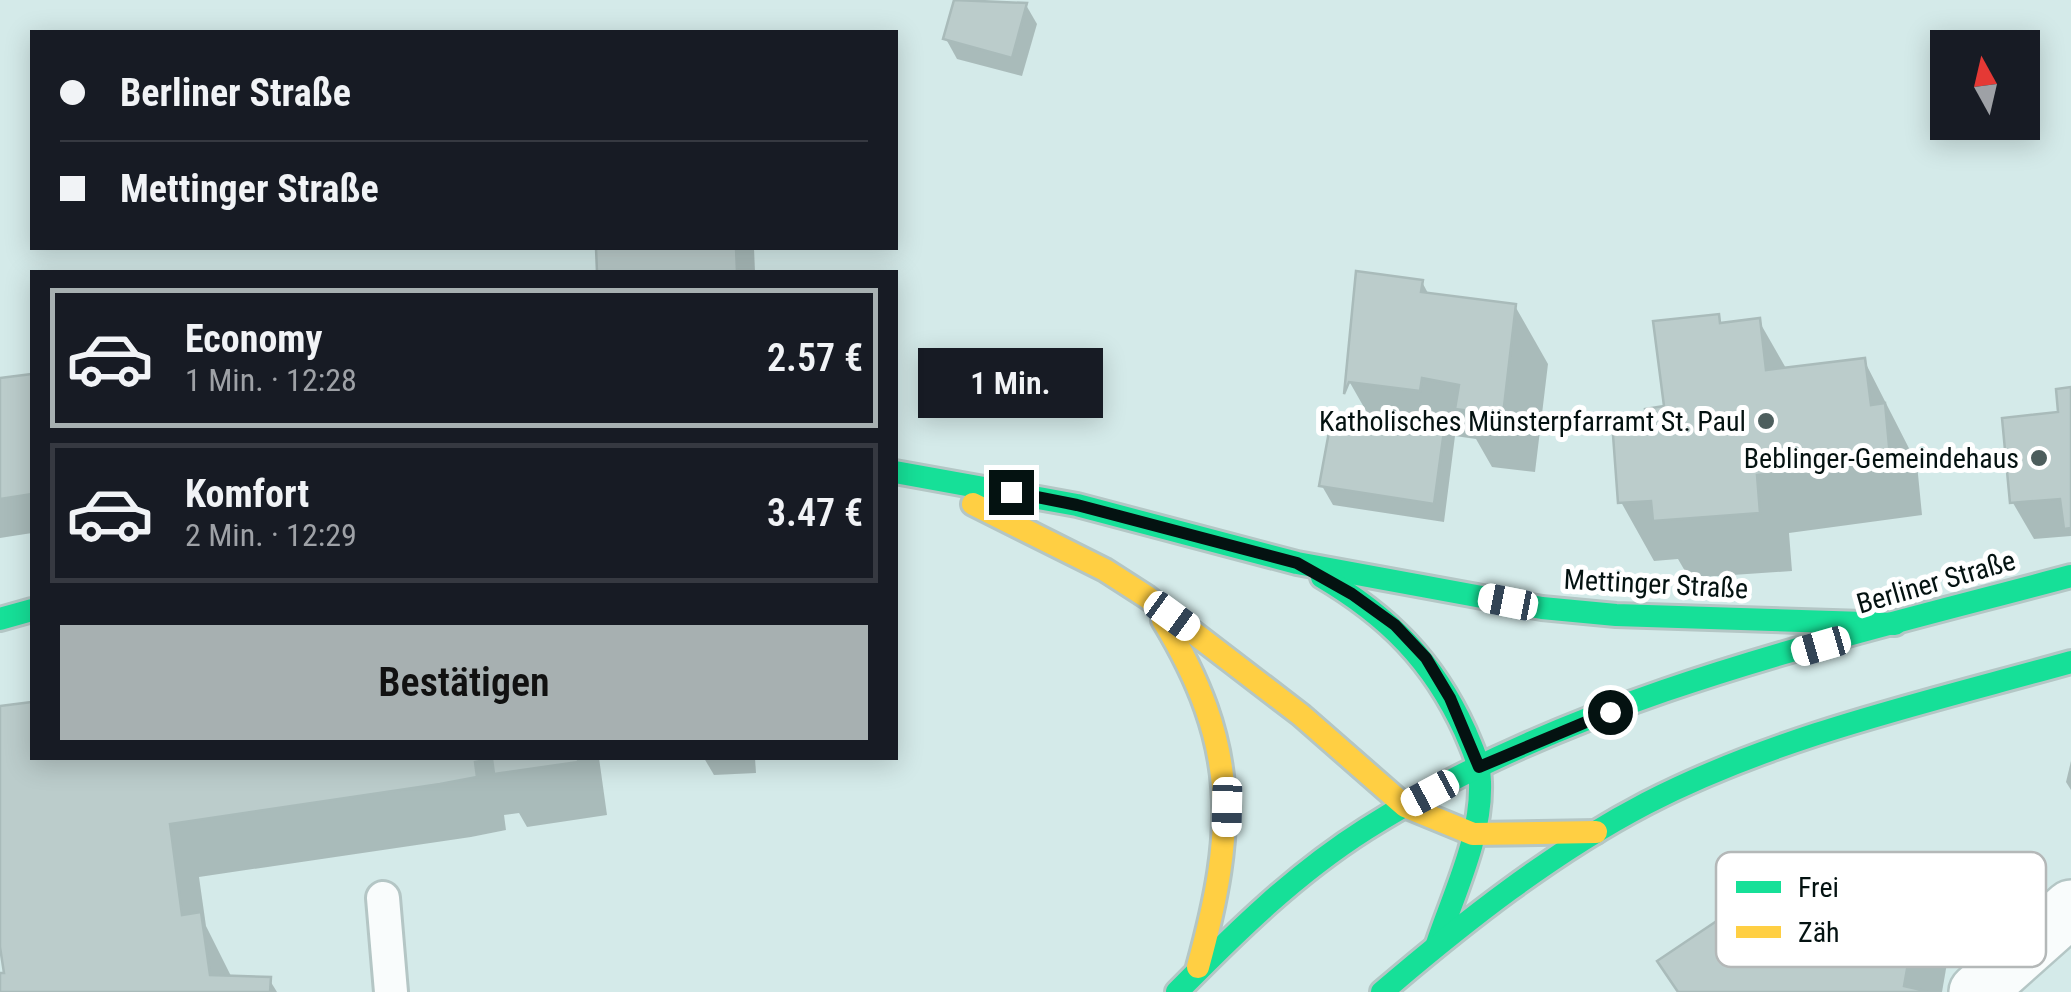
<!DOCTYPE html>
<html lang="de">
<head>
<meta charset="utf-8">
<style>
	:root { --surface:#171b24; --page:#242831; --text:#f1f3f6; --muted:#9ea1a6; --line:#363941; --accent:#a7b0b1 }
	body { margin:0; font-family:"Roboto Condensed",sans-serif; background:var(--page); color:var(--text); height:100vh; display:flex; flex-direction:column; font-size:38px; white-space:nowrap }
	* { box-sizing:border-box; margin:0 }
	p { font-size:32px; color:var(--muted) }
	.icon { flex:none; width:55px; height:55px; fill:none; stroke:currentColor; stroke-width:2; stroke-linecap:round; stroke-linejoin:round }
	.map { position:relative; flex:1; overflow:hidden }
	.sheet { position:absolute; left:30px; top:270px; width:868px; height:490px; display:flex; flex-direction:column; background:var(--surface); border-radius:0px; box-shadow:0 5px 25px #0003 }
	.sheet>* { flex:none }
	.banner { position:absolute; left:30px; top:30px; width:868px; height:220px; border-radius:0px; box-shadow:0 5px 25px #0003; display:grid; align-content:center; height:220px; padding:0 30px; background:var(--surface) }
	.needle { width:65px; rotate:352deg }
	.controls { position:absolute; left:1930px; top:30px; display:grid; gap:20px }
	.controls a { display:grid; place-items:center; width:110px; height:110px; border-radius:0px; background:var(--surface); box-shadow:0 5px 25px #0003; font-size:50px }
	.end { position:absolute; width:45px; height:45px; margin:-22px; border:12px solid #041211; background:#fff; box-shadow:0 0 0 5px #fff }
	.from { border-radius:50% }
	.bubble { position:absolute; height:70px; border-radius:0px; background:var(--surface); box-shadow:0 5px 25px #0003; font-size:32px; font-weight:600; line-height:70px; text-align:center }
	.car { position:absolute; width:30px; height:60px; margin:-30px -15px; border-radius:12px; box-shadow:0 0 8px 2px #0007; background:linear-gradient(#fff 24%,#345 0 40%,#fff 0 76%,#345 0 86%,#fff 0) }
	.banner b { display:flex; align-items:center; gap:35px; height:95px; font-size:38px }
	.banner b+b { border-top:2px solid var(--line) }
	.banner i { width:25px; height:25px; background:var(--text) }
	ul { padding:18px 0 0; list-style:none }
	li { display:flex; align-items:center; gap:30px; height:140px; margin:0 20px 15px; padding:0 10px; border:5px solid var(--line); border-radius:0px }
	li div { flex:1 }
	li b { display:block; font-size:38px }
	li em { font-style:normal; font-weight:600 }
	li.selected { border-color:var(--accent) }
	li>.icon { width:90px; height:90px; stroke-width:1.5 }
	.primary-button { display:flex; gap:20px; margin-top:auto; padding:20px 30px }
	.primary-button a { flex:1; height:115px; border-radius:0px; background:var(--accent); color:#111; font-size:40px; font-weight:600; line-height:115px; text-align:center }
	.map>svg:first-child { display:block }
</style>
</head>
<body>
<div class="map">
<svg width="2071" height="992" viewBox="0 0 2071 992">
	<rect width="100%" height="100%" fill="#d4eae9"/>
	<g fill="#0003">
		<polygon points="957,0 1026,5 1037,24 1022,76 957,59 946,39"/>
		<polygon points="599,248 754,248 755,272 599,272"/>
		<polygon points="1422,282 1429,295 1515,306 1548,364 1535,472 1492,467 1476,439 1455,436 1444,522 1333,505 1322,486 1378,432 1349,381"/>
		<polygon points="1718,317 1722,325 1759,321 1787,370 1864,360 1917,464 1922,515 1789,533 1792,571 1689,578 1678,559 1654,561 1621,502 1649,435"/>
		<polygon points="32,376 32,533 0,538 0,381"/>
		<polygon points="2071,390 2071,536 2034,539 2013,503"/>
		<polygon points="32,704 32,758 599,758 607,815 527,827 519,813 504,815 506,830 471,837 199,877 206,926 232,978 269,979 277,992 0,992 0,975 7,975 0,930 0,709"/>
		<polygon points="704,758 755,758 756,773 714,775"/>
		<polygon points="2071,761 2071,790 2066,782"/>
		<polygon points="1919,893 1950,946 1942,992 1678,992 1660,961"/>
	</g>
	<g fill="#bbcccb" stroke="#a9bbba" stroke-width="2.5">
		<polygon points="954,0 1027,3 1012,58 943,39"/>
		<polygon points="596,248 736,248 737,272 597,272"/>
		<polygon points="1356,271 1423,280 1421,292 1516,304 1503,415 1455,409 1459,385 1422,378 1420,391 1349,382 1344,394"/>
		<polygon points="1719,314 1720,323 1760,318 1766,370 1865,358 1871,405 1885,403 1890,457 1757,475 1760,513 1653,521 1651,501 1618,503 1613,435 1647,432 1645,409 1664,406 1653,321"/>
		<polygon points="32,374 32,494 0,499 0,378"/>
		<polygon points="2071,387 2071,528 2064,529 2060,499 2010,503 2002,418 2058,412 2056,389"/>
		<polygon points="1331,421 1396,432 1398,425 1444,431 1434,504 1319,486"/>
		<polygon points="32,702 32,758 578,758 578,762 494,774 492,759 475,762 477,777 440,784 170,824 182,915 201,912 210,975 271,977 270,992 0,992 0,973 4,973 0,947 0,706"/>
		<polygon points="1800,865 1921,891 1904,986 1930,992 1678,992 1657,961"/>
	</g>
	<g fill="none" stroke-linecap="round" stroke-linejoin="round">
		<g stroke="#b4c6c5" stroke-width="38">
			<polyline id="lane" points="383,898 391,992"/>
		</g>
		<g stroke="#b4c6c5" stroke-width="60">
			<polyline id="street" points="1977,992 2071,908"/>
		</g>
		<g stroke="#b4c6c5" stroke-width="28">
			<g id="fast">
				<polyline points="895,472 1077,505 1297,563 1542,608 1616,615 1895,624"/>
				<path d="M 1322,577 C 1388,616 1433,661 1465,731 C 1472,748 1480,763 1480,782 C 1482,837 1454,893 1437,944"/>
				<polyline points="0,619 32,610"/>
				<path d="M 1177,992 C 1236,932 1295,874 1366,829 C 1578,695 1831,640 2071,576"/>
				<path d="M 1382,992 C 1464,922 1551,853 1647,803 C 1779,735 1928,702 2071,662"/>
			</g>
		</g>
		<g stroke="#b4c6c5" stroke-width="28">
			<g id="slow">
				<polyline points="973,504 1105,570 1147,597 1301,715 1405,806 1473,834 1596,832"/>
				<path d="M 1163,620 C 1239,745 1236,829 1198,967"/>
			</g>
		</g>
		<use href="#lane" stroke="#f9fcfc" stroke-width="32"/>
		<use href="#street" stroke="#f9fcfc" stroke-width="55"/>
		<use href="#fast" stroke="#16e098" stroke-width="22"/>
		<use href="#slow" stroke="#ffcf43" stroke-width="22"/>
	</g>
	<g fill="none" stroke-linecap="round" stroke-linejoin="round">
		<polyline stroke="#041211" stroke-width="12" points="1011,492 1077,505 1297,563 1352,594 1395,625 1426,658 1450,698 1479,767 1610,712"/>
	</g>
	<g fill="#4d5e5d" stroke="#fff" stroke-width="4">
		<circle cx="1766" cy="421" r="10"/>
		<circle cx="2039" cy="458" r="10"/>
	</g>
	<g text-anchor="middle" dominant-baseline="central" stroke-width="10" stroke-linejoin="round" paint-order="stroke">
		<g font-size="28" fill="#041211" stroke="#fff" text-anchor="end">
			<text x="1746" y="421">Katholisches Münsterpfarramt St. Paul</text>
			<text x="2019" y="458">Beblinger-Gemeindehaus</text>
		</g>
		<g font-size="28" fill="#041211" stroke="#fff">
			<text transform="translate(1936 582) rotate(-16)">Berliner Straße</text>
			<text transform="translate(1656 584) rotate(3)">Mettinger Straße</text>
		</g>
	</g>
	<rect x="1716" y="852" width="330" height="115" rx="15" fill="#fff" stroke="#b4b8b8" stroke-width="2.5"/>
	<rect x="1736" y="881" width="45" height="12" fill="#16e098"/>
	<rect x="1736" y="926" width="45" height="12" fill="#ffcf43"/>
	<g font-size="28" fill="#041211">
		<text x="1798" y="897">Frei</text>
		<text x="1798" y="942">Zäh</text>
	</g>
</svg>
<div class="controls">
<a><svg class="needle" viewBox="-14 -14 28 28"><path d="M0-13l5 13h-10z" fill="#e53935"/><path d="M0 13l5-13h-10z" fill="#9ea1a6"/></svg></a>
</div>
<i class="end from" style="left:1610px;top:712px"></i>
<i class="end" style="left:1011px;top:492px"></i>
<div class="bubble" style="left:918px;top:348px;width:185px">1 Min.</div>
<i class="car" style="left:1508px;top:602px;rotate:281deg"></i>
<i class="car" style="left:1172px;top:616px;rotate:126deg"></i>
<i class="car" style="left:1821px;top:646px;rotate:254deg"></i>
<i class="car" style="left:1430px;top:793px;rotate:242deg"></i>
<i class="car" style="left:1227px;top:807px;rotate:181deg"></i>
<div class="banner">
<b><i class="from"></i>Berliner Straße</b>
<b><i></i>Mettinger Straße</b>
</div>
<section class="sheet">
<ul>
<li class="selected"><svg class="icon" aria-label="car" viewBox="0 0 24 24"><path d="M5 17H2v-5l4-1 3-4h7l3 4 3 1v5h-3M9 17h6M6 11h13"/><circle cx="7" cy="17" r="2"/><circle cx="17" cy="17" r="2"/></svg><div><b>Economy</b><p>1 Min. · 12:28</p></div><em>2.57 €</em></li>
<li><svg class="icon" aria-label="car" viewBox="0 0 24 24"><path d="M5 17H2v-5l4-1 3-4h7l3 4 3 1v5h-3M9 17h6M6 11h13"/><circle cx="7" cy="17" r="2"/><circle cx="17" cy="17" r="2"/></svg><div><b>Komfort</b><p>2 Min. · 12:29</p></div><em>3.47 €</em></li>
</ul>
<div class="primary-button"><a>Bestätigen</a></div>
</section>
</div>
</body>
</html>
